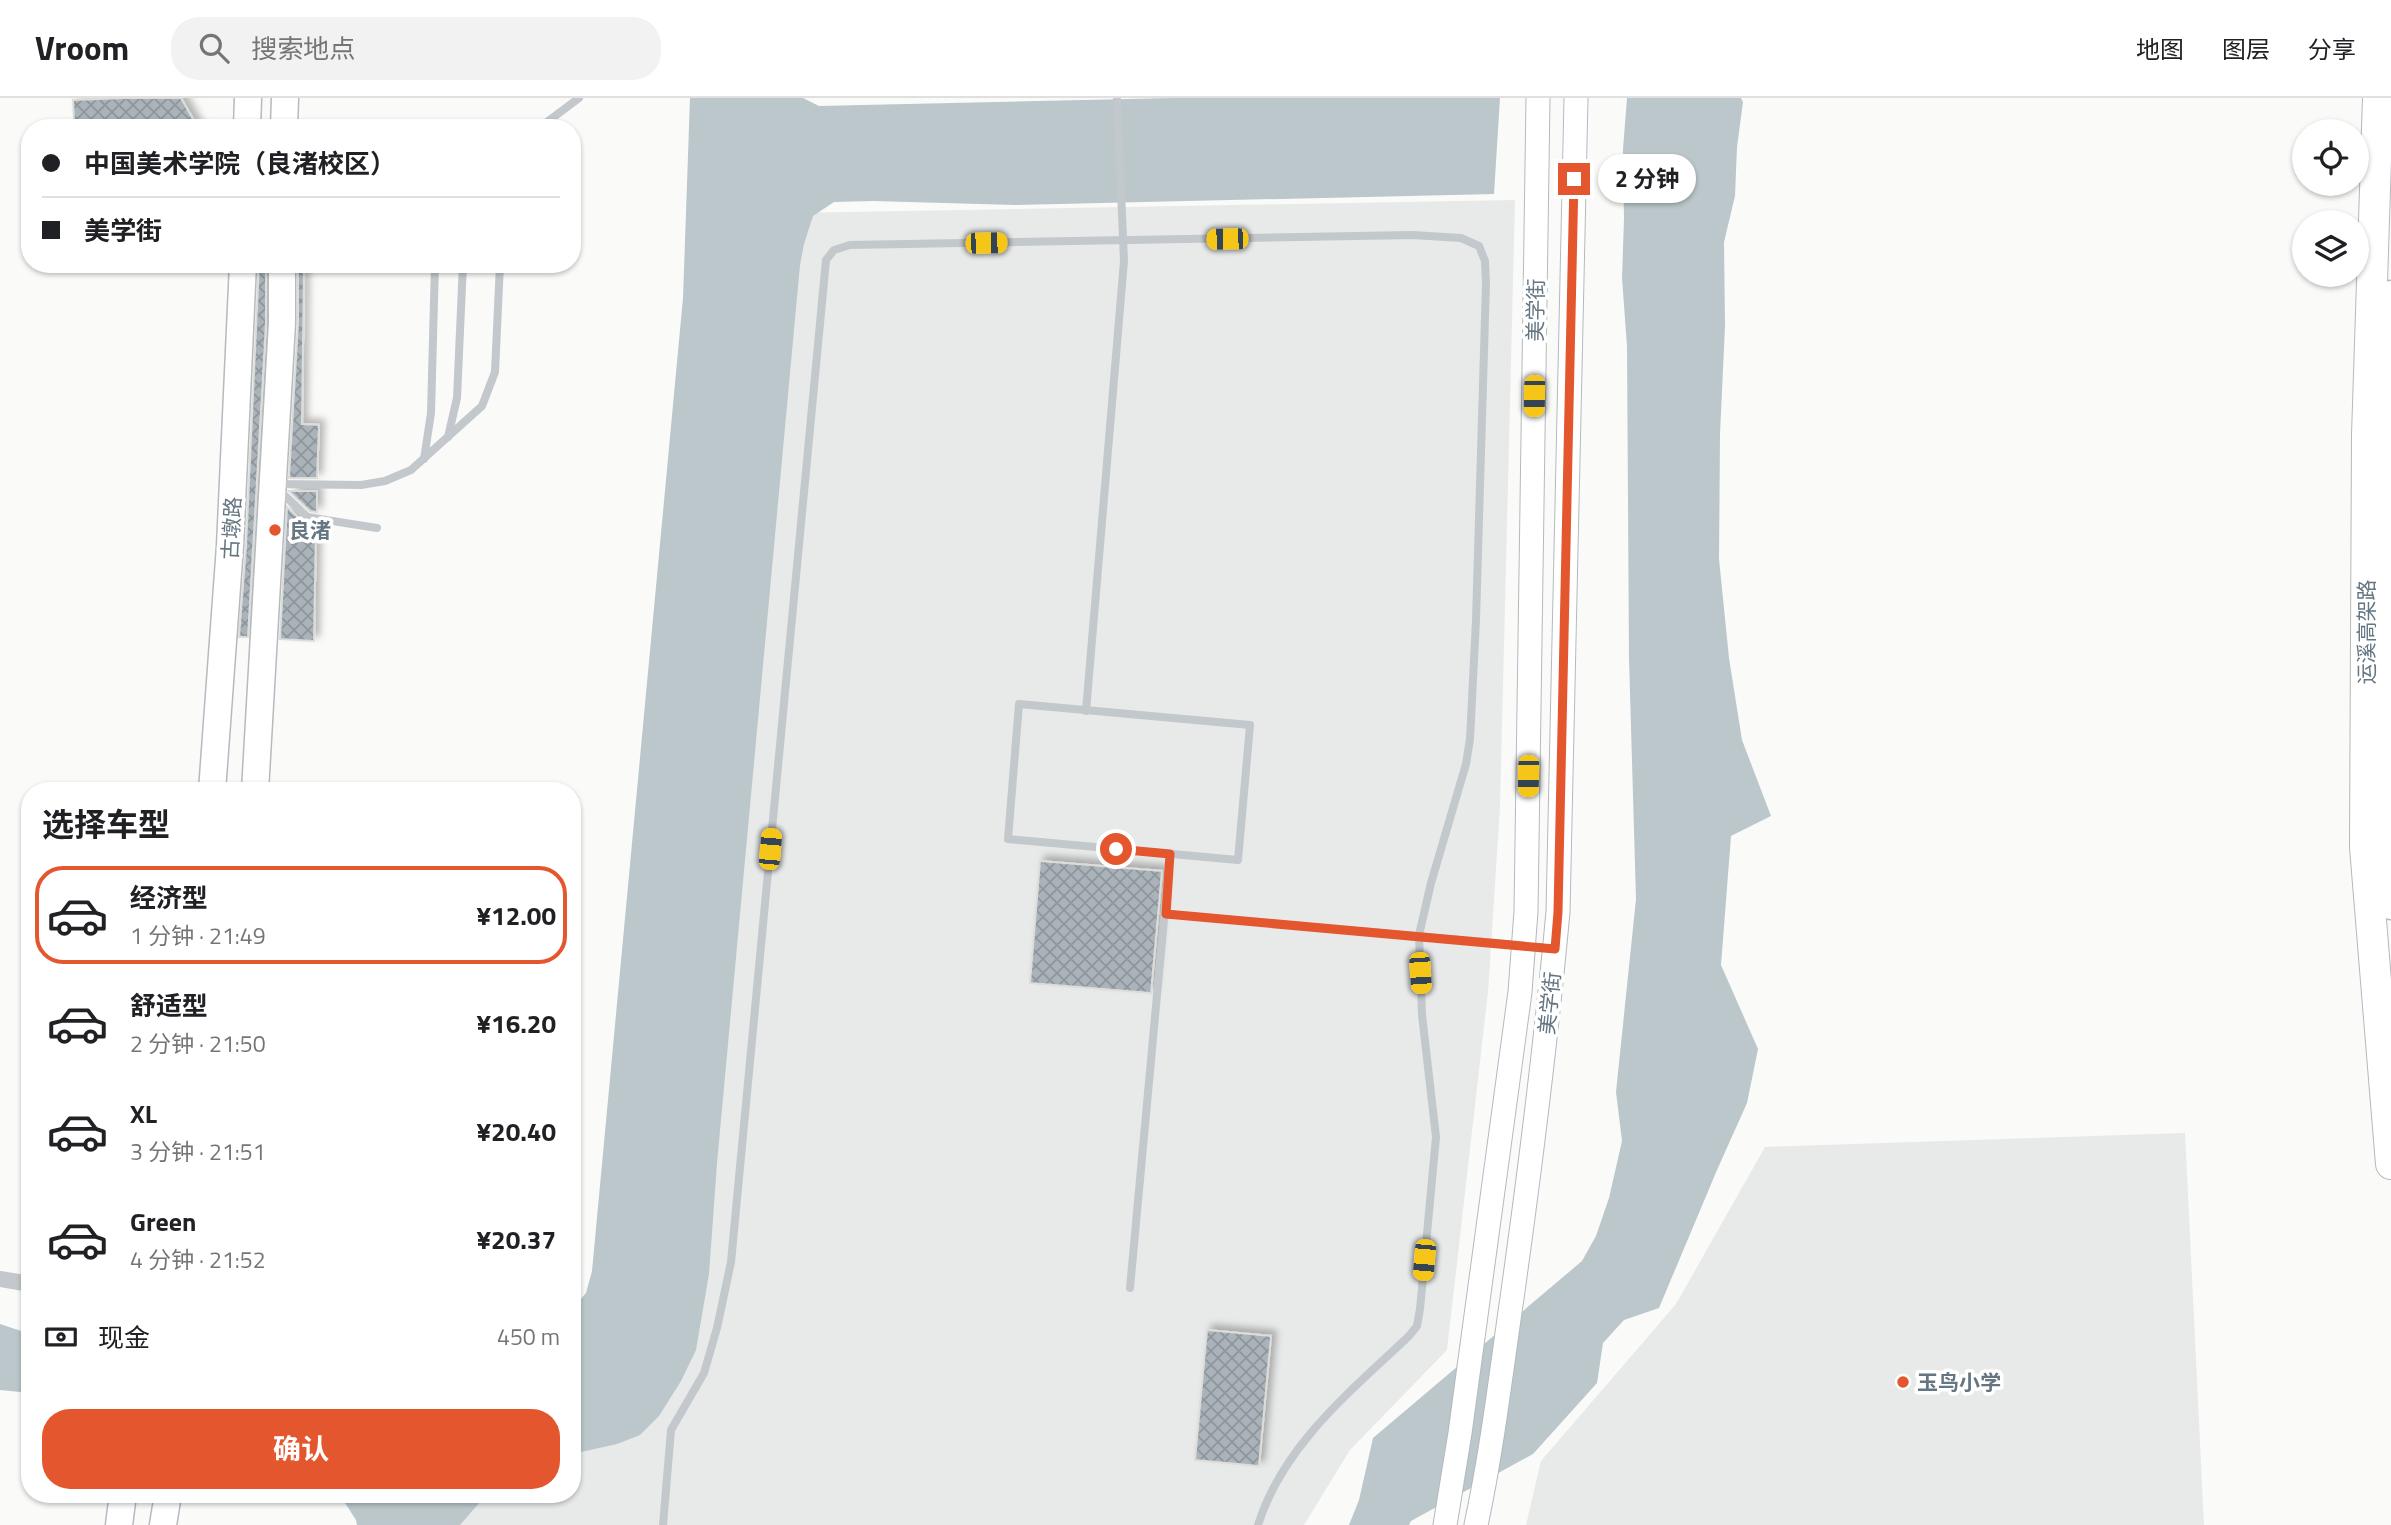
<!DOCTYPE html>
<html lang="zh">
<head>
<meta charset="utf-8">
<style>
	:root { --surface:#fff; --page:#f2f2f2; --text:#202124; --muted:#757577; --line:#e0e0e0; --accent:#e4572e }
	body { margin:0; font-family:"Titillium Web","Noto Sans SC",sans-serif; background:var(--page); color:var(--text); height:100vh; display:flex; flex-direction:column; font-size:26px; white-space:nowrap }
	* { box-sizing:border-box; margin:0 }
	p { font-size:23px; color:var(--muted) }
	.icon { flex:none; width:38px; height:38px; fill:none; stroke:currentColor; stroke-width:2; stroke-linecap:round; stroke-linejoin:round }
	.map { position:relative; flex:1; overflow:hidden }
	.sheet { position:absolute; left:21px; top:684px; width:560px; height:721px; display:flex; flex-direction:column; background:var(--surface); border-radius:28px; box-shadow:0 2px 5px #0004 }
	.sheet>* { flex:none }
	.top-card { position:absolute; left:21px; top:21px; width:560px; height:154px; border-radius:28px; box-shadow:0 2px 5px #0004; display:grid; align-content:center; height:154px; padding:0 21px; background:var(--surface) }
	.controls { position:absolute; left:2292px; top:21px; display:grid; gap:14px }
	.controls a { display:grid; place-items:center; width:77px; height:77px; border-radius:50%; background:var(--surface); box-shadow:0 2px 5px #0004; font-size:35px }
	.end { position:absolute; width:32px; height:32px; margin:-16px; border:9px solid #e4572e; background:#fff; box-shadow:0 0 0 4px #fff }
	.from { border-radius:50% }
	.bubble { position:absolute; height:49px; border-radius:24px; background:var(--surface); box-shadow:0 2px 5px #0004; font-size:23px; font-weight:700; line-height:49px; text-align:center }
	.car { position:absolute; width:21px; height:42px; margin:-21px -10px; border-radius:9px; box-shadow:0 0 5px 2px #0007; background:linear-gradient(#f5c518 24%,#345 0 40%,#f5c518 0 76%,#345 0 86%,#f5c518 0) }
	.top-card b { display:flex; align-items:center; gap:24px; height:66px; font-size:26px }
	.top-card b+b { border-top:2px solid var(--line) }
	.top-card i { width:18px; height:18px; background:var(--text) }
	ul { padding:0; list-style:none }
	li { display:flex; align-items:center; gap:21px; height:98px; margin:0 14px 10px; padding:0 7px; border:4px solid transparent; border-radius:28px }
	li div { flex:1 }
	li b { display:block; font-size:26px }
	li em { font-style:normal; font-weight:700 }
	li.selected { border-color:var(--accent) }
	li>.icon { width:63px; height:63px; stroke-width:1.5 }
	h2 { padding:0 21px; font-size:32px; line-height:84px }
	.pay { display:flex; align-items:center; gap:18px; height:77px; padding:0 21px; font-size:26px }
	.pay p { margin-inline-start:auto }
	.cta { display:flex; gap:14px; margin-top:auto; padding:14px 21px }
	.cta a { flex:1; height:80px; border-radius:28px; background:var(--accent); color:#fff; font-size:28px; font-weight:700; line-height:80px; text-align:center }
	header { display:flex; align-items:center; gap:42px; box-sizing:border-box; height:98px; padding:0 35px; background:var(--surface); border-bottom:2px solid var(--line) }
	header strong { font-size:33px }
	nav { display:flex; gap:38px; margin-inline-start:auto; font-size:24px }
	.search { width:490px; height:63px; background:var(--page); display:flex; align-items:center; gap:18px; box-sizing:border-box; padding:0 24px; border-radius:28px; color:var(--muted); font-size:26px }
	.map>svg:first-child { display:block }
</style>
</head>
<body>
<header>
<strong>Vroom</strong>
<div class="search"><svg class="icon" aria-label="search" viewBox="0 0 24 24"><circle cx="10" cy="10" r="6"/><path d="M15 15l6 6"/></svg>搜索地点</div>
<nav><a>地图</a><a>图层</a><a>分享</a></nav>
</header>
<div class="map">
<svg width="2391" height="1427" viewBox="0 0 2391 1427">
	<defs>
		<pattern id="building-cross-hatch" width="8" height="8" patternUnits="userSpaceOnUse" patternTransform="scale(1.75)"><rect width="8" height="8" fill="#aab3b9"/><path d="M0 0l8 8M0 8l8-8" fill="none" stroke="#8e969c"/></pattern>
		<filter id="shadow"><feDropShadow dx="5" dy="-5" stdDeviation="3.5" flood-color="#0004"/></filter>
	</defs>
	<rect width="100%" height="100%" fill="#fafaf8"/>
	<g fill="#e8e9e9">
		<polygon points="1515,102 1500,709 1488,894 1447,1252 1350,1352 1304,1427 440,1427 446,1397 572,1396 572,1332 790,115"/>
		<polygon points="2185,1035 2204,1427 1526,1427 1541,1363 1676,1206 1765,1049"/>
	</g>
	<g fill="#bbc7cb">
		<polygon points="690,0 803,0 819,8 1172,0 1500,0 1494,96 1015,107 873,103 834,104 813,118 804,146 800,167 717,1065 709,1176 696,1252 681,1283 659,1318 640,1337 617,1346 572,1356 572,1211 586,1195 592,1173 683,200"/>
		<polygon points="1627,0 1741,0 1743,4 1737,49 1735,98 1724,144 1725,228 1720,336 1719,461 1729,560 1742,642 1771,718 1731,738 1721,867 1758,951 1747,1005 1717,1072 1659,1210 1624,1222 1603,1245 1597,1285 1533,1356 1411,1423 1409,1427 1349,1427 1359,1402 1373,1340 1582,1163 1596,1138 1609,1100 1622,1043 1616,994 1636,801 1629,560 1627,248 1622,180 1624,121 1623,51"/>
		<polygon points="0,1226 30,1236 30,1295 0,1292"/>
		<polygon points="340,1397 486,1397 460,1427 357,1427 356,1422"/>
	</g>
	<g fill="url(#building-cross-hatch)" stroke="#dcdcda" stroke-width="2" filter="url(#shadow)">
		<polygon points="126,0 181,0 198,30 173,30 169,22 74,22 73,2"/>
		<polygon points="259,166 266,166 266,225 248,539 239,539 246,449"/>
		<polygon points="298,166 304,166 302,326 319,327 317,380 289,380 298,226"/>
		<polygon points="289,393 317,393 317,414 310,413"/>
		<polygon points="287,409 303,424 316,427 314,543 280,541"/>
		<polygon points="1040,763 1162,773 1151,895 1030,885"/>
		<polygon points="1207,1232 1271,1238 1259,1368 1195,1362"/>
	</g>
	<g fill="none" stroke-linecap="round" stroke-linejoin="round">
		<g stroke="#b3babf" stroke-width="25">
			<g id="secondary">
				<polyline points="1445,1427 1460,1335 1520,894 1526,813 1538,0"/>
				<path d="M 1476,1427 C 1492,1352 1501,1276 1512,1200 C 1530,1072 1546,943 1558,814 L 1576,0"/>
			</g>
		</g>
		<g stroke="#b5babe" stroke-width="29">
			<g id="primary">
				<polyline points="247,30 248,0"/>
				<polyline points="284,30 285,0"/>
				<path d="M 2391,196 C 2385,400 2380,604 2391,808"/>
				<polyline points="212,693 230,448 243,166"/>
				<polyline points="255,693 282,225 282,166"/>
				<polyline points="119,1427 123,1396"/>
				<polyline points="163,1427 168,1396"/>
			</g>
		</g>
		<g stroke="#b4b9bd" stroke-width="32">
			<polyline id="highway" points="2378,0 2367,337 2365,749 2391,1066"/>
		</g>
		<g stroke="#c3c8cc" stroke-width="8">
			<polyline points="539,30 579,0"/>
			<polyline points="448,339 457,300 463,166"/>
			<polyline points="424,361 431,315 435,166"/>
			<polyline points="276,386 361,387 385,383 411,372 482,308 495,274 500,166"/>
			<polyline points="278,391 307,419 377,430"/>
			<polygon points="1019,606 1250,627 1238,762 1008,741"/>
			<polyline points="1086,613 1124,163 1117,0"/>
			<polyline points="1166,816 1552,850"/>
			<polyline points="1130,1190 1170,756"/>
			<path d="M 663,1427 L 671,1332 L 704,1275 L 717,1230 L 731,1164 L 826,162 L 834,152 L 850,147 L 1413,137 L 1461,140 L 1479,148 L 1485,163 L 1486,186 L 1476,522 L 1470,641 L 1466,666 L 1431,785 L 1419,837 L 1422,917 L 1436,1039 L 1420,1211 L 1417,1228 L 1409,1238 C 1351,1293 1283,1347 1258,1427"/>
		</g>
		<polyline stroke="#c3c8cc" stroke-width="16" points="0,1181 30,1186"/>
		<use href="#secondary" stroke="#fff" stroke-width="23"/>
		<use href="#primary" stroke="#fff" stroke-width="26"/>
		<use href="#highway" stroke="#fff" stroke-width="30"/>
	</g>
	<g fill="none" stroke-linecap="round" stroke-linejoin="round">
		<polyline stroke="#e4572e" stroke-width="9" points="1116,751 1170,756 1166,816 1555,851 1558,814 1574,81"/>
	</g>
	<g fill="#e4572e" stroke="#fff" stroke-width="2.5">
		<circle cx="275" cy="432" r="7"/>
		<circle cx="1903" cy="1284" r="7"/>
	</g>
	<g text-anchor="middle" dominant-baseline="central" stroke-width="7" stroke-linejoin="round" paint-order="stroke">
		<g font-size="21" fill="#657683" stroke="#fff">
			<text transform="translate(1535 212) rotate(-89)">美学街</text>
			<text transform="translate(231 430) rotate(-87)">古墩路</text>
			<text transform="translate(2366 534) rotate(-90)">运溪高架路</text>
			<text transform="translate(1549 905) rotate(-84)">美学街</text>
		</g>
		<g font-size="21" font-weight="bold" fill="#657683" stroke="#fff" text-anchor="start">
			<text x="289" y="432">良渚</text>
			<text x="1917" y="1284">玉鸟小学</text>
		</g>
	</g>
</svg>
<div class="controls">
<a><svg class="icon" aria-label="locate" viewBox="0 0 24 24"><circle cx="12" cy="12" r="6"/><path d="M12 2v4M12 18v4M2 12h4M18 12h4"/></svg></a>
<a><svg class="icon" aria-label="layers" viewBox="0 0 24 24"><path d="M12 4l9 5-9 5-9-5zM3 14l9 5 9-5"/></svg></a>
</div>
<i class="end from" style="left:1116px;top:751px"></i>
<i class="end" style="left:1574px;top:81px"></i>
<div class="bubble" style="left:1598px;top:56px;width:98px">2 分钟</div>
<i class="car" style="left:1227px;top:141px;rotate:269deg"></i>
<i class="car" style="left:986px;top:145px;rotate:89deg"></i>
<i class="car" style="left:1534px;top:298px;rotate:181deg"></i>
<i class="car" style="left:1528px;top:678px;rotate:181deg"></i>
<i class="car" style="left:770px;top:751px;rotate:5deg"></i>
<i class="car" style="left:1420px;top:875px;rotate:176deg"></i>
<i class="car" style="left:1424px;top:1162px;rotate:185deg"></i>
<div class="top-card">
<b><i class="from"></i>中国美术学院（良渚校区）</b>
<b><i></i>美学街</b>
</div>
<section class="sheet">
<h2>选择车型</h2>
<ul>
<li class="selected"><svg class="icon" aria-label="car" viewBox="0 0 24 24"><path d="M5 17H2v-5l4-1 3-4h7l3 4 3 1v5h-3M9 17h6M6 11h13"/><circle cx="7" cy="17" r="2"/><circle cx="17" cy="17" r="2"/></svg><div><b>经济型</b><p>1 分钟 · 21:49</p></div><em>¥12.00</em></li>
<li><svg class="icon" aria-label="car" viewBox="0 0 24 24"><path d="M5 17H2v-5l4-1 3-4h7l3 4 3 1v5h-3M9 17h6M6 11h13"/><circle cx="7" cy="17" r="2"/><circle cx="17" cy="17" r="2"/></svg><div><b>舒适型</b><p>2 分钟 · 21:50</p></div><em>¥16.20</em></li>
<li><svg class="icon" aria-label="car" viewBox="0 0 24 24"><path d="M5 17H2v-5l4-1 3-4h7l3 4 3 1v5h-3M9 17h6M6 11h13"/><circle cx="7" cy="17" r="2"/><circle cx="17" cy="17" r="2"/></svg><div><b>XL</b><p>3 分钟 · 21:51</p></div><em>¥20.40</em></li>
<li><svg class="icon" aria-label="car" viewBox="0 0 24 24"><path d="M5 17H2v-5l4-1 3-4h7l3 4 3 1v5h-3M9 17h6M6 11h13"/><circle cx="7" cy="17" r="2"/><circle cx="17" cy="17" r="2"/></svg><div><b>Green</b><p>4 分钟 · 21:52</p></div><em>¥20.37</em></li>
</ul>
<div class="pay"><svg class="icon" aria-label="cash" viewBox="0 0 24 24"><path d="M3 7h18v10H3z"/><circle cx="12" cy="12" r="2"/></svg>现金<p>450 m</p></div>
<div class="cta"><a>确认</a></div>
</section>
</div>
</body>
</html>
